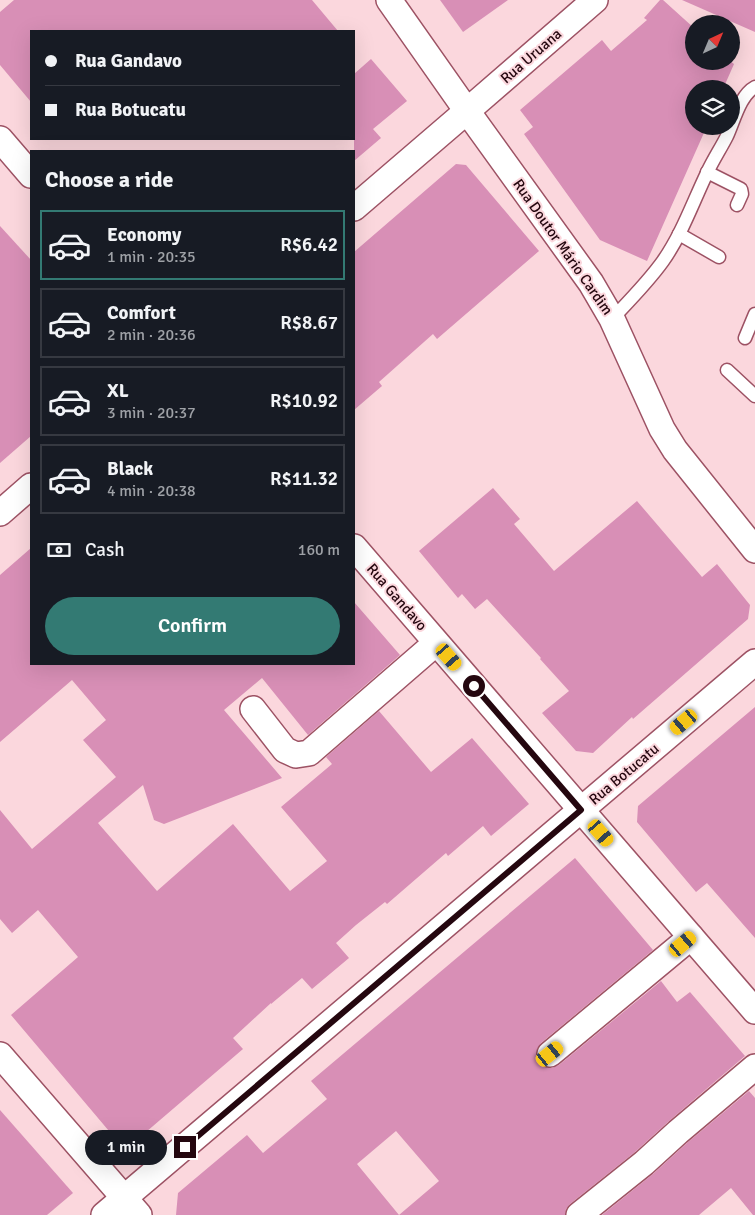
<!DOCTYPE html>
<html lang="en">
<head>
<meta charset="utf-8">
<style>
	:root { --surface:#171b24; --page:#242831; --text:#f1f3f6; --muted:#9ea1a6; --line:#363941; --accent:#337a73 }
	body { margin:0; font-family:Signika,sans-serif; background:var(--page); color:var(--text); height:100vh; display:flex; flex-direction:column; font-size:19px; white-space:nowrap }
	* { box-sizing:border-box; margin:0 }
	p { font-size:16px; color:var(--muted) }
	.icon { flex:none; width:28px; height:28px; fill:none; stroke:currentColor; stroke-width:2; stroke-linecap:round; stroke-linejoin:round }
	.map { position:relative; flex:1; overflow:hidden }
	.side { position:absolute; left:30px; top:150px; width:325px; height:515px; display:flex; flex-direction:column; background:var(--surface); border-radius:0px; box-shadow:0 5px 20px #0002 }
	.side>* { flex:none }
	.hud { position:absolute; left:30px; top:30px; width:325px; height:110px; border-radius:0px; box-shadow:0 5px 20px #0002; display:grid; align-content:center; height:110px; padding:0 15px; background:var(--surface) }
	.needle { width:32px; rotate:44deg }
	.controls { position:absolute; left:685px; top:15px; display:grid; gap:10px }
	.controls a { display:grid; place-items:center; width:55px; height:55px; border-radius:50%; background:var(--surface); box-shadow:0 5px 20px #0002; font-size:25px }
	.end { position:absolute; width:22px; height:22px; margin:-11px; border:6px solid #24070f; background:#fff; box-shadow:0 0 0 2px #fff }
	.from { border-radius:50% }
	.bubble { position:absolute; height:35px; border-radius:18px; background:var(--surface); box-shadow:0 5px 20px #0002; font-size:16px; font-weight:600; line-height:35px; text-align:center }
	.car { position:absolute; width:15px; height:30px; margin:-15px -8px; border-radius:6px; box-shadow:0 0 4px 1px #0007; background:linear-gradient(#f5c518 24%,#345 0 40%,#f5c518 0 76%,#345 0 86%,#f5c518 0) }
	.hud b { display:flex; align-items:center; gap:18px; height:48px; font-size:19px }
	.hud b+b { border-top:1px solid var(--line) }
	.hud i { width:12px; height:12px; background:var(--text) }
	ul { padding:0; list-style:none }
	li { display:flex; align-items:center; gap:15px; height:70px; margin:0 10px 8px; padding:0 5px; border:2px solid var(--line); border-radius:0px }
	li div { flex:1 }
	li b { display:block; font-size:19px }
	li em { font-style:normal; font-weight:600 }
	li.active { border-color:var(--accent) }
	li>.icon { width:45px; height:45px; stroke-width:1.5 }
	h2 { padding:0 15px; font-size:22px; line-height:60px }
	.pay { display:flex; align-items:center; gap:12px; height:55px; padding:0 15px; font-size:19px }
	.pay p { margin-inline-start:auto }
	.action { display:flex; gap:10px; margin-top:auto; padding:10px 15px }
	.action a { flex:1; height:58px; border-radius:30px; background:var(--accent); color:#fff; font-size:20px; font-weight:600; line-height:58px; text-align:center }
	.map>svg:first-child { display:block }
</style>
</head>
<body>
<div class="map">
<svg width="755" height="1215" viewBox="0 0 755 1215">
	<rect width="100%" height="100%" fill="#fbd7dd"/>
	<g fill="#d88fb6" fill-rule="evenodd">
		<polygon points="14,0 312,0 338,31 31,31 31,102 0,65 0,12"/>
		<polygon points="440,0 508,0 463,32"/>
		<polygon points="660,0 663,0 694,28 694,61 730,61 734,64 723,89 694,89 694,126 707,126 647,261 600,240 524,134 533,127 520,110 602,40 611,51 647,20 644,18"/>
		<polygon points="682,0 755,0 755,32"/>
		<polygon points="371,59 407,101 373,129 381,138 354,161 354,74"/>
		<polygon points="456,164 466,165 539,251 437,339 433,334 379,382 382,386 354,410 354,252"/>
		<polygon points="0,226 31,260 31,436 0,463"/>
		<polygon points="493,488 520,519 514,524 554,571 637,501 702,577 717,564 750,605 748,619 633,719 632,717 593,753 576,751 542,713 569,691 540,659 541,658 487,599 475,609 462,594 458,598 419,551"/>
		<polygon points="31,548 31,664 354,664 354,602 400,655 308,735 262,678 224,710 282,778 164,824 154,820 143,785 98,823 157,891 233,824 290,891 327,861 281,807 332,764 326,757 379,711 431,772 472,738 529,804 491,836 483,826 448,856 446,853 387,904 385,902 356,925 336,943 349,958 312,989 302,978 271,1004 271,1003 233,1038 243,1049 125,1150 11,1015 78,957 38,910 12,933 0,919 0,810 32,849 116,777 83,740 106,720 72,680 0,742 0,575"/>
		<polygon points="755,707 755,938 707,883 696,892 637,822 638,806"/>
		<path d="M 575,858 L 653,950 L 541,1043 L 537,1049 L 536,1056 L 539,1064 L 545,1067 L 552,1068 L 559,1065 L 661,981 L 677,1002 L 690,992 L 745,1056 L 669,1121 L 635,1152 L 570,1204 L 566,1209 L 565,1215 L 176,1215 L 178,1193 L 247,1135 L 263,1153 L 327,1099 L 311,1081 ZM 396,1131 L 439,1181 L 399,1215 L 357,1164 Z"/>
		<polygon points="749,1091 755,1098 755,1215 753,1215 731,1188 699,1215 602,1215 653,1174 687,1143"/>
		<polygon points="0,1110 73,1193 47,1215 0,1215"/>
	</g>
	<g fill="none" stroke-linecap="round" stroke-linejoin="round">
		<g stroke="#9d5264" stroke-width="15">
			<g id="lane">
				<polyline points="707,172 741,189 742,194 737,205"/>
				<polyline points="679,234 719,257"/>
				<path d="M 612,319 C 630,300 648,282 663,261 C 682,234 693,202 707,173 C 713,160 721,148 727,136 C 734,121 740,95 755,87"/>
				<polyline points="745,338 755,314"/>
				<polyline points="727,370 755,396"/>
			</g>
		</g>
		<g stroke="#9d5264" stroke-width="28">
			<g id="street">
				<polyline points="389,0 467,111 591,283 612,319 662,429 675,450 755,550"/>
				<polyline points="0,139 31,175"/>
				<polyline points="354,208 467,111 595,0"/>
				<polyline points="0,513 31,486"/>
				<polyline points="354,547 755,1011"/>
				<polyline points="253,709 285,750 296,755 309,753 436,643"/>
				<polyline points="550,1054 691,937"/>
				<polyline points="0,1055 139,1215"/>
				<polyline points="104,1215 755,662"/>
				<polyline points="579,1215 644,1163 678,1132 755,1067"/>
			</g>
		</g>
		<use href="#lane" stroke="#fff" stroke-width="12"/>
		<use href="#street" stroke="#fff" stroke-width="25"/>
	</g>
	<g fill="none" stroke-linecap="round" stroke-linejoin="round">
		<polyline stroke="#24070f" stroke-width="6" points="185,1147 581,810 474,686"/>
	</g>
	<g text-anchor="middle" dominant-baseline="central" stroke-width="4" stroke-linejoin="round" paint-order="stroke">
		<g font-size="15" fill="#24070f" stroke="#fbd7dd">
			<text transform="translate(531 56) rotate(-41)">Rua Uruana</text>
			<text transform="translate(563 247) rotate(55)">Rua Doutor Mário Cardim</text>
			<text transform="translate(397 597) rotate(49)">Rua Gandavo</text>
			<text transform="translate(624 774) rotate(-40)">Rua Botucatu</text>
		</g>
	</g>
</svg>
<div class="controls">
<a><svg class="needle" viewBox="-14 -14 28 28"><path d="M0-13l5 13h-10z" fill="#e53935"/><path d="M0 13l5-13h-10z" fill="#9ea1a6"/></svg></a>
<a><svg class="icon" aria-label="layers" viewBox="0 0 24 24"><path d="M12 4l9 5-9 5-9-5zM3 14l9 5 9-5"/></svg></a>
</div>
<i class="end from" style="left:474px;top:686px"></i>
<i class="end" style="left:185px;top:1147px"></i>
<div class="bubble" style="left:85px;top:1130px;width:82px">1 min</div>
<i class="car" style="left:449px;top:657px;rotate:139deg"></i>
<i class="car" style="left:684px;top:722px;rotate:230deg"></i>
<i class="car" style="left:601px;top:833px;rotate:139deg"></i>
<i class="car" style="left:683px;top:944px;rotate:50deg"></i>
<i class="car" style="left:550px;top:1054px;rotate:51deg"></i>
<div class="hud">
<b><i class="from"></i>Rua Gandavo</b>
<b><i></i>Rua Botucatu</b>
</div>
<section class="side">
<h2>Choose a ride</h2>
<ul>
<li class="active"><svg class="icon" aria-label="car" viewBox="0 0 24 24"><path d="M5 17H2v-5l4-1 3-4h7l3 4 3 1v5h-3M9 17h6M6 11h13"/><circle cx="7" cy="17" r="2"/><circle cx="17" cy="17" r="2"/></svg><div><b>Economy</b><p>1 min · 20:35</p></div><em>R$6.42</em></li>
<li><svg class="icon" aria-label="car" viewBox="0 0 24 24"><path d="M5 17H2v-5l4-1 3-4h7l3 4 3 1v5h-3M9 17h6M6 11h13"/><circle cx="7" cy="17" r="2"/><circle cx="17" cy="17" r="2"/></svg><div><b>Comfort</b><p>2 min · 20:36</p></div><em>R$8.67</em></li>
<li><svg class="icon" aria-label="car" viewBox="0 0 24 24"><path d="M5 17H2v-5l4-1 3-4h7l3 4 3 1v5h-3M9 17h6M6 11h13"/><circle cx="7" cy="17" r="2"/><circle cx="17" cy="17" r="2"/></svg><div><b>XL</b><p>3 min · 20:37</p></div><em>R$10.92</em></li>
<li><svg class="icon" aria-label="car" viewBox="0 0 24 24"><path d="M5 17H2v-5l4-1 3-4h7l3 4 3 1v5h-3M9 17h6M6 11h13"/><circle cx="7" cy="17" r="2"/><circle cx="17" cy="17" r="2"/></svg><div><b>Black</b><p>4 min · 20:38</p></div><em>R$11.32</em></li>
</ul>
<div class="pay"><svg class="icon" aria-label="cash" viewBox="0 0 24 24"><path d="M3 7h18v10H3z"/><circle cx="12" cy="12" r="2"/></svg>Cash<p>160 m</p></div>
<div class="action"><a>Confirm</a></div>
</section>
</div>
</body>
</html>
